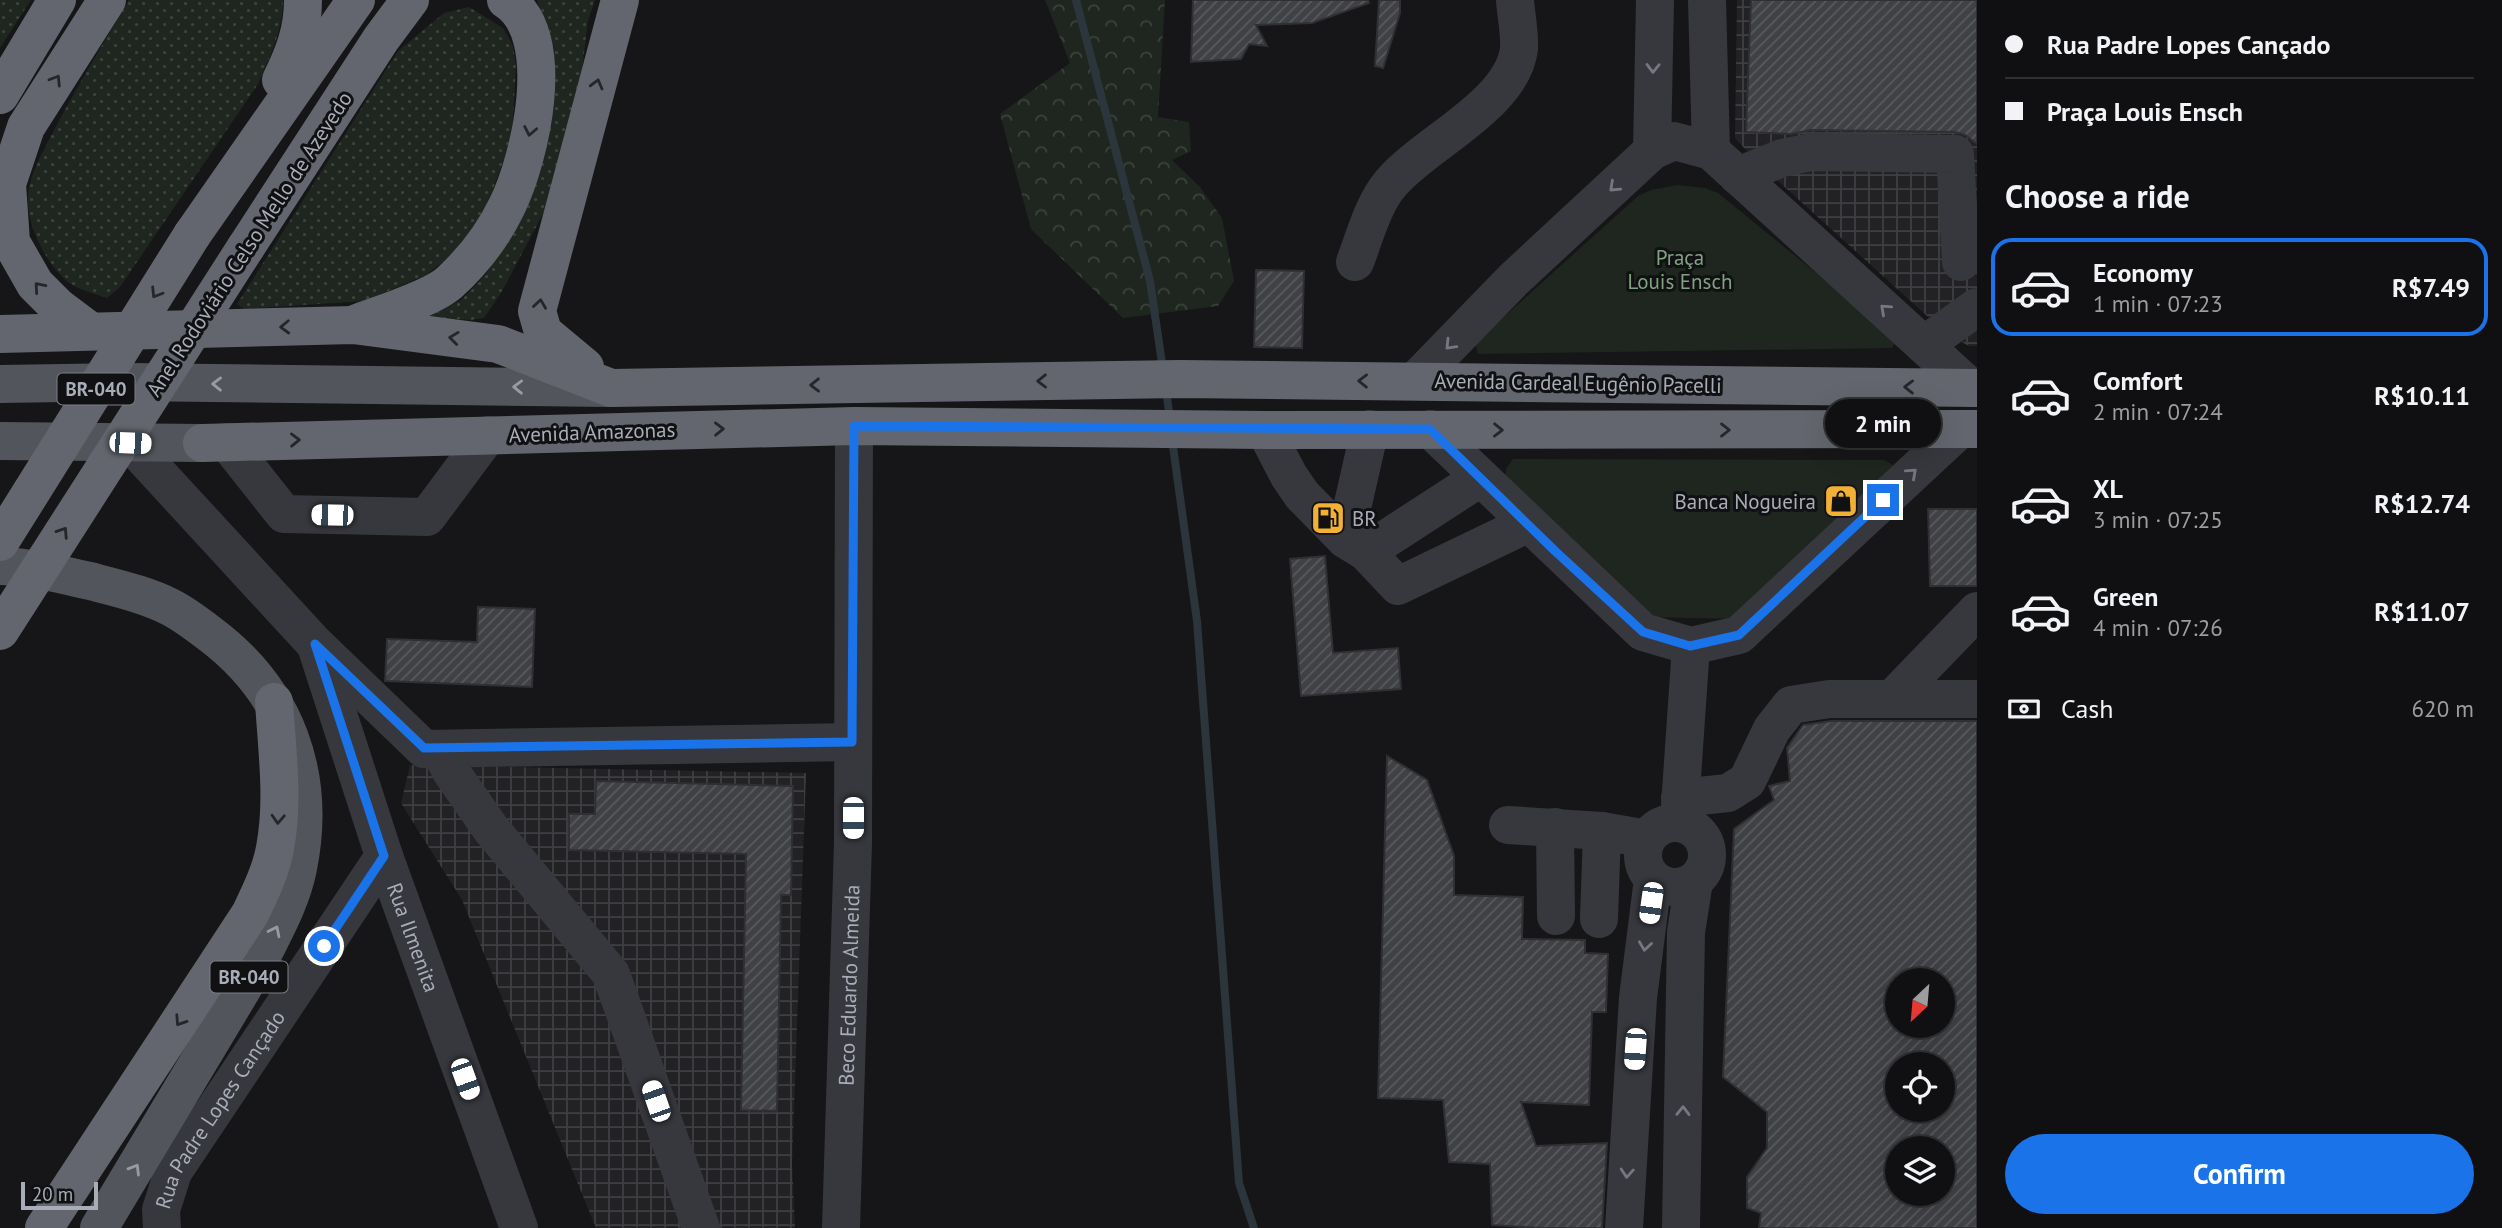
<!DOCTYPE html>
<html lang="en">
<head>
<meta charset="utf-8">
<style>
	:root { --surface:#101012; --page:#19191b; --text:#f1f3f6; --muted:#9c9d9f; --line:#303032; --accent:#1a73e8 }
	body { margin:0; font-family:"PT Sans",sans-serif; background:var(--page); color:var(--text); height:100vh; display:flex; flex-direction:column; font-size:26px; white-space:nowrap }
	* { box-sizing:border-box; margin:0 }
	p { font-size:23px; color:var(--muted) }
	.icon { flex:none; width:38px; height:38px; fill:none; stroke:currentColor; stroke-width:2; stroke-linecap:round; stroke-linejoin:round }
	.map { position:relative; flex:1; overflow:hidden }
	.panel { display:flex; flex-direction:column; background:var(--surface); width:525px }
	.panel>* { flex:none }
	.top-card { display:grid; align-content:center; height:154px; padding:0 28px; background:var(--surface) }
	.needle { width:46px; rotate:206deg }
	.fabs { position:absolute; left:1885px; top:968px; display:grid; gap:14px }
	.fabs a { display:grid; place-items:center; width:70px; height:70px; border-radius:50%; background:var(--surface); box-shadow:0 7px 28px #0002,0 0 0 2px var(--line); font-size:35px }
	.scale { position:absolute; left:21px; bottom:18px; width:77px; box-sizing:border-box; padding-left:7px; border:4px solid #a8adb8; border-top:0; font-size:19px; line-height:24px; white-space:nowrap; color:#a8adb8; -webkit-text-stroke:5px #111113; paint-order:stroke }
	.end { position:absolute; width:32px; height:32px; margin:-16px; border:9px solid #1a73e8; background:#fff; box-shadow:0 0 0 4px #fff }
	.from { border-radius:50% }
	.bubble { position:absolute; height:49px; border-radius:24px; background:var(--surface); box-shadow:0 7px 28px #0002,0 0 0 2px var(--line); font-size:23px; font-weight:800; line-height:49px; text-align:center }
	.car { position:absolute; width:21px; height:42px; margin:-21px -10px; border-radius:9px; box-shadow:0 0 5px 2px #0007; background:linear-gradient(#fff 24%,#345 0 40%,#fff 0 76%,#345 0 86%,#fff 0) }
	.top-card b { display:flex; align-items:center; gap:24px; height:66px; font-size:26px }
	.top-card b+b { border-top:2px solid var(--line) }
	.top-card i { width:18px; height:18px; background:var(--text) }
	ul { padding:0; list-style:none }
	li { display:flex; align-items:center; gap:21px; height:98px; margin:0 14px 10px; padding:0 14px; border:4px solid transparent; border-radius:21px }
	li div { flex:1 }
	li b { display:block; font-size:26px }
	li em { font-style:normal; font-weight:800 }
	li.active { border-color:var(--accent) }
	li>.icon { width:63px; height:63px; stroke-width:1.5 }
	h2 { padding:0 28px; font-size:32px; line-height:84px }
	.pay { display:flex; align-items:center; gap:18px; height:77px; padding:0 28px; font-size:26px }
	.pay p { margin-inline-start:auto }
	.primary-button { display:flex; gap:14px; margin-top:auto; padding:14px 28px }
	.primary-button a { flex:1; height:80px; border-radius:42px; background:var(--accent); color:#fff; font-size:28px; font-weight:800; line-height:80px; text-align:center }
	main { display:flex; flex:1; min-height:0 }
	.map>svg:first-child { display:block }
</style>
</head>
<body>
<main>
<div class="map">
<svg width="1977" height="1228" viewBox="0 0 1977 1228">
	<defs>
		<pattern id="industrial-grid" width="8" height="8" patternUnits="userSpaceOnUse" patternTransform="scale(1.75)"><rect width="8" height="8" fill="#222225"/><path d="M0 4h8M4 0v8" fill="none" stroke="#3f3f43"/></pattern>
		<pattern id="grass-dots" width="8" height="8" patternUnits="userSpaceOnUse" patternTransform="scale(1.75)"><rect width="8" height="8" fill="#1e261f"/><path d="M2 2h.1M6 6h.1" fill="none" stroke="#3c433d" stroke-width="1.8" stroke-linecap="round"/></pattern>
		<pattern id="forest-crowns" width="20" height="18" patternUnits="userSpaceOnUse" patternTransform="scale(1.75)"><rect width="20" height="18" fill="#1e261f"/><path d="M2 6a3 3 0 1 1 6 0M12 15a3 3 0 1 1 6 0" fill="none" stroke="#3c433d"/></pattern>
		<pattern id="building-hatch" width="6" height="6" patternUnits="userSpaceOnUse" patternTransform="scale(1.75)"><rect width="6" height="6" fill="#404145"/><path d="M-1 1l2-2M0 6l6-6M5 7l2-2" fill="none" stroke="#595a5e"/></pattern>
	</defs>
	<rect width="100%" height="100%" fill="#161618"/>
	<g fill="url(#industrial-grid)">
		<polygon points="1737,0 1977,0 1977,346 1969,346 1947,334 1756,161 1735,138"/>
		<polygon points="410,765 806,773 792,1163 795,1228 596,1228 462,900 401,803"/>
	</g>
	<g fill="url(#grass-dots)">
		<polygon points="0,0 31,0 0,48"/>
		<path d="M 129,0 L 283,0 C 283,30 270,57 258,84 L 120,287 L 107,298 C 96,294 78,290 68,282 C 46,264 27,226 28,198 C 29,174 42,154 52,134 C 76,88 103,44 129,0 Z"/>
		<polygon points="537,0 595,0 588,21 581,78 545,210 501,293 484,318 471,320 428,317 461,300 473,288 486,274 528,205 553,72 554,48"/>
		<polygon points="469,7 503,28 513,46 516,65 512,137 484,214 451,256 426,275 365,301 244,309 237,304 398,51 444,13"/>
	</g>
	<polygon fill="url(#forest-crowns)" points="1045,0 1165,0 1158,117 1189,122 1191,151 1172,160 1200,187 1222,218 1234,281 1218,306 1123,318 1031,229 1000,114 1070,63"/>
	<g fill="#1e261f">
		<polygon points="1678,185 1705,188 1718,193 1897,339 1892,348 1478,354 1475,343 1638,196 1651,190"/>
		<polygon points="1513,459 1884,460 1893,465 1738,619 1649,617 1506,478 1506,469"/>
	</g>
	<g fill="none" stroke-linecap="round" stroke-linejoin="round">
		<g stroke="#2c353c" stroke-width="8">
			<polyline points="1076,0 1150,281 1163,370"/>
			<polyline points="1166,390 1170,419"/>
			<polyline points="1172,439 1197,621 1239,1183 1254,1228"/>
		</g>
	</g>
	<g fill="url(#building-hatch)" stroke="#303034" stroke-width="2" fill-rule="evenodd">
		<polygon points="1193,0 1368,0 1369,3 1312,23 1256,25 1267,46 1249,44 1241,59 1191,62"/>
		<polygon points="1379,0 1400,0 1400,13 1383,68 1375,66"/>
		<polygon points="1751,0 1977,0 1977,144 1965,135 1955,132 1811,130 1791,134 1746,132"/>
		<polygon points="1256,270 1304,271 1302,348 1254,347"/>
		<polygon points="1928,509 1977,509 1977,586 1930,586"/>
		<polygon points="1325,556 1333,653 1398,648 1401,689 1301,696 1290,559"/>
		<polygon points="478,607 535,609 532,687 385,681 387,639 477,642"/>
		<path d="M 1831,721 L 1977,721 L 1977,1228 L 1759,1228 L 1761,1213 L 1747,1208 L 1747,1177 L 1767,1148 L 1767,1112 L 1723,1077 L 1734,829 L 1774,800 L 1769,786 L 1790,781 L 1787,748 L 1803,725 ZM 1897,980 L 1942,980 L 1942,1026 L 1897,1026 ZM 1897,1064 L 1942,1064 L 1942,1110 L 1897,1110 ZM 1897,1148 L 1942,1148 L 1942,1194 L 1897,1194 Z"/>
		<polygon points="1387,756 1427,780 1454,856 1454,895 1523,897 1522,939 1585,940 1585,953 1608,954 1606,1012 1592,1012 1589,1105 1521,1102 1536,1146 1607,1143 1602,1228 1539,1228 1492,1225 1490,1164 1449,1162 1443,1100 1378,1098"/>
		<polygon points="596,781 793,786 791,895 781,895 777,1111 741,1110 746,854 569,850 569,814 595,814"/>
	</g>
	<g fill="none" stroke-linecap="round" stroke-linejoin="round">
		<g stroke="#37383d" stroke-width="38">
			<polyline points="1707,0 1711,151"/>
			<polyline points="1652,151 1655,0"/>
			<polyline points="1738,176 1782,158 1811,152 1955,154 1961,262"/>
			<path d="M 1355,262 C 1365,236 1373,204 1391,183 C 1425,143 1512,105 1519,49 C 1520,33 1516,15 1515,0"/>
			<polyline points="1924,345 1977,307"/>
			<polyline points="1415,381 1513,280 1652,151 1674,141 1711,151 1971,388"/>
			<polyline points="1430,429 1643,632 1691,646 1739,635 1960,429"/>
			<polyline points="1265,430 1289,476 1302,495 1345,539 1366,552 1398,586 1527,524"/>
			<polyline points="227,442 284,514 427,517 488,435"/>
			<polyline points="130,443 315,644 424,749 852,742"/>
			<polyline points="1345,539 1370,429"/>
			<polyline points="1366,552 1480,478"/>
			<path id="s1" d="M 317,649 L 384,856 L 519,1228"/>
			<polyline points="1892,699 1977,611"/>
			<polyline points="439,749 452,773 491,829 611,974 701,1228"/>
			<polyline points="1680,798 1728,793 1747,781 1772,729 1791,705 1829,699 1977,699"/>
			<polyline points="1684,821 1680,806 1691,646"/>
			<circle cx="1675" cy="855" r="32"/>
			<polyline points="1508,825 1602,831 1647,839"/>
			<polyline points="1555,827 1556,916"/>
			<polyline points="1599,919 1602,831"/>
			<path id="s2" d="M 162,1228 L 161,1210 L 173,1172 L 384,856"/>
			<path id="s3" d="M 841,1228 L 853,843 L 854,426"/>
			<polyline points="1624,1228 1638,998 1653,879"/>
			<polyline points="1681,1228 1686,932 1694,881"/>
		</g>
		<g stroke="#53555c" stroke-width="38">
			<polyline points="0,384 127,382 609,388"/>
			<polyline points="0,441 202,443"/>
			<path d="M 0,566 C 31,567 64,575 94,582 C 120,589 146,595 170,607 C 184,614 197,624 210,634 C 286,691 317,774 298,868 C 292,899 276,928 262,956 L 99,1228"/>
		</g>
		<g stroke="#63666e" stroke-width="38">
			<path d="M 281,80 C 294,54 303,30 303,0"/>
			<polyline points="0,95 57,0"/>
			<polyline points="192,235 356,0"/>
			<polyline points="246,247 381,39 410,0"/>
			<path d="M 357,323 C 381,314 433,298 450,282 C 474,260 493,235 507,206 C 530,159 560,34 506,0"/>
			<polyline points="90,331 58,307 35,284 11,242 7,184 26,127 107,0"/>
			<polyline points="0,334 353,325 498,344 611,388 1180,379 1977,388"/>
			<polyline points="585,367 543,332 537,311 620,0"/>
			<polyline points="202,443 854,426 1265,430 1977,429"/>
			<path d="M 44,1228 L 250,914 C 260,893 271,871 275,848 C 284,801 277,750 274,702"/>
		</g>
		<g stroke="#63666e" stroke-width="38">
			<polyline points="0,542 192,235"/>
			<polyline points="0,631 246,247"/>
		</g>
	</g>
	<defs><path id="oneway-chevron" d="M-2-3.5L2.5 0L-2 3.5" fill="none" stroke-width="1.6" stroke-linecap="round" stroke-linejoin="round" transform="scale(1.75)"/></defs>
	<g stroke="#757881">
		<use href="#oneway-chevron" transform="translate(1653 68) rotate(91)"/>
		<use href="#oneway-chevron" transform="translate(1614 187) rotate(137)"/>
		<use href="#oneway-chevron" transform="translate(1885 309) rotate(-138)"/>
		<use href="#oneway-chevron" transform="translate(1450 345) rotate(134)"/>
		<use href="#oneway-chevron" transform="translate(1912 473) rotate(-42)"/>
		<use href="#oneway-chevron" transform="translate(1645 946) rotate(98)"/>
		<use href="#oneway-chevron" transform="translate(1683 1111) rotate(-89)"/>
		<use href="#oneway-chevron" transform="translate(1627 1173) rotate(94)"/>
	</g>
	<g stroke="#26262a">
		<use href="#oneway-chevron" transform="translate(56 80) rotate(-58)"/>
		<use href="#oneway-chevron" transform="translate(597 84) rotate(-75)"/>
		<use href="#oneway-chevron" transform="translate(530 131) rotate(101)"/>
		<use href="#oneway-chevron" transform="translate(39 287) rotate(-131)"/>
		<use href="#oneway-chevron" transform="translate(156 293) rotate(122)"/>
		<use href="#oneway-chevron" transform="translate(540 304) rotate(-82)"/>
		<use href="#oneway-chevron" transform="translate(285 327) rotate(178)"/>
		<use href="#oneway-chevron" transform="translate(454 338) rotate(-173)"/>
		<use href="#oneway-chevron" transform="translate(1042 381) rotate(179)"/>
		<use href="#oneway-chevron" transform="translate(1363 381) rotate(-179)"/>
		<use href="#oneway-chevron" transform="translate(815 385) rotate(179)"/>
		<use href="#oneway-chevron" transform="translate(1909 387) rotate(-179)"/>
		<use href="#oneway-chevron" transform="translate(719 429) rotate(-1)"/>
		<use href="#oneway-chevron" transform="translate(1498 430) rotate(1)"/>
		<use href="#oneway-chevron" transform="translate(1725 430)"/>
		<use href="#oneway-chevron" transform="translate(295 440) rotate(-1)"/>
		<use href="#oneway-chevron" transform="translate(63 532) rotate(-57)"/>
		<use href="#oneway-chevron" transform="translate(278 819) rotate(93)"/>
		<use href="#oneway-chevron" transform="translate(180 1021) rotate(123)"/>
	</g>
	<g stroke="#979ba6">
		<use href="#oneway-chevron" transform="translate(217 384) rotate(-179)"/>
		<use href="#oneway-chevron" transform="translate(518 387) rotate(-179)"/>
		<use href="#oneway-chevron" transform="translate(275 931) rotate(-64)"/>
		<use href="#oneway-chevron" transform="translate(135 1169) rotate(-59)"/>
	</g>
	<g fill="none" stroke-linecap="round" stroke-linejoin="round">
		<polyline stroke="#1a73e8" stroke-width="9" points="324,946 384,856 315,644 424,748 852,742 854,426 1430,429 1555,551 1643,632 1690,646 1739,635 1883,500"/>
	</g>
	<defs>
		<g id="shop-square" transform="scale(1.75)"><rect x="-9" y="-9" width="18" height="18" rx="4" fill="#f2b134" stroke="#111113"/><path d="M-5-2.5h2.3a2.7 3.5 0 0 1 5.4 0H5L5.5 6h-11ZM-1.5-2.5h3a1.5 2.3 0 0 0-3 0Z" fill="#111"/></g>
		<g id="fuel-square" transform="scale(1.75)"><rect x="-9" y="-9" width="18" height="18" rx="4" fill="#f2b134" stroke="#111113"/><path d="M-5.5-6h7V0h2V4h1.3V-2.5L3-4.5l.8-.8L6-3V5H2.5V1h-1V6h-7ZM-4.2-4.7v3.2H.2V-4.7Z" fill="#111"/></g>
	</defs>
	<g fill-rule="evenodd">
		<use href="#shop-square" x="1841" y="501"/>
		<use href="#fuel-square" x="1328" y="518"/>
	</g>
	<g text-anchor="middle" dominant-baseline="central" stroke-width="6" stroke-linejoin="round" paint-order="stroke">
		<g fill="#111113" stroke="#7b7e86" stroke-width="2">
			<rect x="57.5" y="373.5" width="77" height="31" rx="5"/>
			<rect x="210.5" y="961.5" width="77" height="31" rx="5"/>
		</g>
		<g font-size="19" font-weight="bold" fill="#a8adb8">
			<text x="96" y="389">BR-040</text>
			<text x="249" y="977">BR-040</text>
		</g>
		<g font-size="21" fill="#a8adb8" stroke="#111113">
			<text transform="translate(249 244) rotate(-57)">Anel Rodoviário Celso Mello de Azevedo</text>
			<text transform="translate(1578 383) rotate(1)">Avenida Cardeal Eugênio Pacelli</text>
			<text transform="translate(592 432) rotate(-2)">Avenida Amazonas</text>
			<text stroke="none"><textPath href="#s1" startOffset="304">Rua Ilmenita</textPath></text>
			<text stroke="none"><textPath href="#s3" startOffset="243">Beco Eduardo Almeida</textPath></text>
			<text stroke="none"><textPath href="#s2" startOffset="135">Rua Padre Lopes Cançado</textPath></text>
		</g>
		<g font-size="21" fill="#7fa381" stroke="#111113">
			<text x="1680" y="257">Praça<tspan x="1680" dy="24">Louis Ensch</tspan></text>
		</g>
		<g font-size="21" fill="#a8adb8" stroke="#111113" text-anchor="end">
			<text x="1816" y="501">Banca Nogueira</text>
			<text x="1352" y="518" text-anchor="start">BR</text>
		</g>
	</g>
</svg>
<div class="fabs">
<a><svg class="needle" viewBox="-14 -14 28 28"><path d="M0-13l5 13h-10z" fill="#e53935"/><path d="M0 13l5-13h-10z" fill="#9c9d9f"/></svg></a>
<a><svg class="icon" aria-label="locate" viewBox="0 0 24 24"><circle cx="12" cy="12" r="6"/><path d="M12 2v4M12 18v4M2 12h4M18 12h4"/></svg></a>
<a><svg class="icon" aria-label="layers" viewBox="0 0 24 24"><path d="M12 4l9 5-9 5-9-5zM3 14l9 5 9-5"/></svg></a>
</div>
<div class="scale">20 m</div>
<i class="end from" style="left:324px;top:946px"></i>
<i class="end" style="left:1883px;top:500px"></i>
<div class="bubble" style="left:1825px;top:399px;width:116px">2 min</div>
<i class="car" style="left:130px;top:443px;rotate:92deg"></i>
<i class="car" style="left:332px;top:515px;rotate:271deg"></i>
<i class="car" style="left:853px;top:818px;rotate:180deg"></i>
<i class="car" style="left:1651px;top:903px;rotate:188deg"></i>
<i class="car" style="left:1635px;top:1049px;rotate:184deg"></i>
<i class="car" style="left:465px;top:1079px;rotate:160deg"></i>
<i class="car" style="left:656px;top:1101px;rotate:341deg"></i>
</div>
<section class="panel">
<div class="top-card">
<b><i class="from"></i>Rua Padre Lopes Cançado</b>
<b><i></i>Praça Louis Ensch</b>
</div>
<h2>Choose a ride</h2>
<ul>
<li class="active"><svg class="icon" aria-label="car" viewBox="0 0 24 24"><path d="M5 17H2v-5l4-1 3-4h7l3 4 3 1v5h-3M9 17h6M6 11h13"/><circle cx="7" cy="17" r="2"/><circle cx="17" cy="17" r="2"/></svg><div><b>Economy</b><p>1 min · 07:23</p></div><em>R$7.49</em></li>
<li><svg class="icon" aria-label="car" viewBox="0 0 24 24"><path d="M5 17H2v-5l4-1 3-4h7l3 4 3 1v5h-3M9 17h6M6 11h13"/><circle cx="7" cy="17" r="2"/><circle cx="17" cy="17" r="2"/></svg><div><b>Comfort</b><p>2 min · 07:24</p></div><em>R$10.11</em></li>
<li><svg class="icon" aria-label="car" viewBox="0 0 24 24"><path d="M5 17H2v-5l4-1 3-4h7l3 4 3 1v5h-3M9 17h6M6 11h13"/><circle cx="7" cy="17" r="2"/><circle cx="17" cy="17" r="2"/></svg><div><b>XL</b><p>3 min · 07:25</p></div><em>R$12.74</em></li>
<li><svg class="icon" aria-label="car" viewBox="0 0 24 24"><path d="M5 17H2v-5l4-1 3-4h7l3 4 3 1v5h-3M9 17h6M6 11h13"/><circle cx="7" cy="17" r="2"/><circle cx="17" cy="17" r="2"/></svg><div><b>Green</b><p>4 min · 07:26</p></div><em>R$11.07</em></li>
</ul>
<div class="pay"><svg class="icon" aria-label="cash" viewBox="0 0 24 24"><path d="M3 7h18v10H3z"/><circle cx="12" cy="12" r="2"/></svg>Cash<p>620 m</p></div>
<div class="primary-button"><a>Confirm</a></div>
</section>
</main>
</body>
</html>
